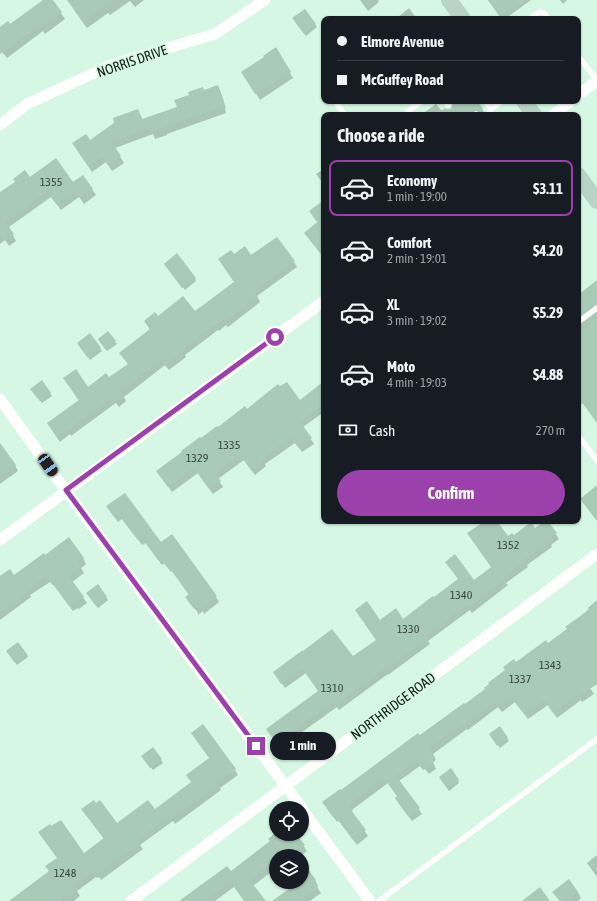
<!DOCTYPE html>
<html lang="en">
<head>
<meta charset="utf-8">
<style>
	:root { --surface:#171b24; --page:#242831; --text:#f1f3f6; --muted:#9ea1a6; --line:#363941; --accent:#9c41ac }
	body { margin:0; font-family:"Asap Condensed",sans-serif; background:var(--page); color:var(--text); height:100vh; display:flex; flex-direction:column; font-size:15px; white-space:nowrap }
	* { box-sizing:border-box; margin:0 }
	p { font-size:13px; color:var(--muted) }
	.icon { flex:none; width:22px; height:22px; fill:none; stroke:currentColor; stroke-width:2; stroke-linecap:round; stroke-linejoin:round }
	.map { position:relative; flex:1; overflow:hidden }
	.sheet { position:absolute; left:321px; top:112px; width:260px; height:412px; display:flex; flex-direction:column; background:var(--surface); border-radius:8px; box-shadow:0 1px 3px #0004 }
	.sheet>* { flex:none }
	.hud { position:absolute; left:321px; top:16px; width:260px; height:88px; border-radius:8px; box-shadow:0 1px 3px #0004; display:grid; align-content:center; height:88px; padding:0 16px; background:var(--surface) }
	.fabs { position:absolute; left:269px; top:801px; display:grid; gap:8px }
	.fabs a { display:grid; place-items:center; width:40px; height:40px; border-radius:50%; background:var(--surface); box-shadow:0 1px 3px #0004; font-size:20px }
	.end { position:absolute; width:18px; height:18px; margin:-9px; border:5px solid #9c41ac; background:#fff; box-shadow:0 0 0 2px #fff }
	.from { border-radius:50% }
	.bubble { position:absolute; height:28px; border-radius:14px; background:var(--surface); box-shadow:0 1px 3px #0004; font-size:13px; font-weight:700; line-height:28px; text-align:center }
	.car { position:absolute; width:12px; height:24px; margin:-12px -6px; border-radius:5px; box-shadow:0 0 3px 1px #0007; background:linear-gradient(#222 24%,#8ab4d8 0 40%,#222 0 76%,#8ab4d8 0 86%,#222 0) }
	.hud b { display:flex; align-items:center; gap:14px; height:38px; font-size:15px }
	.hud b+b { border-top:1px solid var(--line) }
	.hud i { width:10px; height:10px; background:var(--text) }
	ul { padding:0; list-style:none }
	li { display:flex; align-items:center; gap:12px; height:56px; margin:0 8px 6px; padding:0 8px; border:2px solid transparent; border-radius:8px }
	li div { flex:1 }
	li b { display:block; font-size:15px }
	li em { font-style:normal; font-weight:700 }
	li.current { border-color:var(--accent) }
	li>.icon { width:36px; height:36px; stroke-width:1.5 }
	h2 { padding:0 16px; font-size:18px; line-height:48px }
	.pay { display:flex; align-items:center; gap:10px; height:44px; padding:0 16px; font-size:15px }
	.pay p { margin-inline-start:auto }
	.action { display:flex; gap:8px; margin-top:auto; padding:8px 16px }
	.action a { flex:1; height:46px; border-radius:24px; background:var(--accent); color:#fff; font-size:16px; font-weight:700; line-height:46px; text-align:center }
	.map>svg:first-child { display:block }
</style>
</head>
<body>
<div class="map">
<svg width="597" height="901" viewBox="0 0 597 901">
	<rect width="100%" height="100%" fill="#d5f7e3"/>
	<g fill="#0003">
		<polygon points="45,0 52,0 65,19 45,34 43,31 7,58 2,52 0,53 0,28 10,26"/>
		<polygon points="76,0 144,0 135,7 130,1 110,15 108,13 87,28 74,10"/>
		<polygon points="360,0 378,0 379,2 368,11"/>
		<polygon points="488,0 531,0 505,19 502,19"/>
		<polygon points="560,0 567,0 563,4"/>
		<polygon points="409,8 417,19 398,19 399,18 398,17"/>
		<polygon points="305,10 317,27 306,36 295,21"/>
		<polygon points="275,49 293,78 260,100 243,72 265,58"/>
		<polygon points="218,87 221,93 226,108 225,109 226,113 167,134 167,135 155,139 153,134 115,148 124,163 112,171 106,162 92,172 77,150 138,110 143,120 178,107 204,91"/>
		<polygon points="456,101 476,101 486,115 421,115 436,104 442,111 451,110"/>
		<polygon points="324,169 324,185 316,174"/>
		<polygon points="30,178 73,183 92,189 96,195 84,204 79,197 61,210 51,197 9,227 16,241 9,246 5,240 0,244 0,194"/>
		<polygon points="233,256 251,256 294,262 297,267 257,296 260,302 228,327 226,325 219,331 218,330 185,355 186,357 169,370 165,365 124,397 126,401 119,407 116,403 113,405 71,436 70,434 60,442 48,424 79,401 68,384 88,388 109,379 129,365 150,330 145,321 158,318 195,313 234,282"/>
		<polygon points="167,267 195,278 196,281 185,290"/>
		<polygon points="597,282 597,423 584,405 578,396 578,331 581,329 578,325 578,296"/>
		<polygon points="108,332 117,344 107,351 100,342"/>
		<polygon points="90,335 102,351 90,360 79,346"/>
		<polygon points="42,381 52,396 42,403 33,392"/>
		<polygon points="324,382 324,412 303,427 314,444 302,452 295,443 265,464 266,466 255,475 244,460 218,479 223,487 213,494 198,473 172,492 161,477 201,439 246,410 300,401"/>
		<polygon points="0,448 15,465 18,471 0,484"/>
		<polygon points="108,507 161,544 216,597 219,602 204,614 203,611 198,615 198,613 190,602 189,595 172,571 171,572 164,563 162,565 146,543 142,545 122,519 118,522"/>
		<polygon points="487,521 496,521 508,537 514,537 535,529 547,521 559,539 551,545 552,547 527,565 528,567 506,583 508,585 472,613 470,610 428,641 430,644 388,675 388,674 339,710 337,707 280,748 270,734 319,692 306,673 285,688 274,672 353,657 377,640 380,621 403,620 434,598 474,581 492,567"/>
		<polygon points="45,557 83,558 86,564 81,568 84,573 72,582 87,603 79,609 78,608 73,611 54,585 53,585 50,582 30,595 31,597 0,620 0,579 14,576"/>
		<polygon points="98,586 108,600 98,608 89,596"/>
		<polygon points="597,600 597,674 590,688 594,694 582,702 581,700 557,718 548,705 528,719 515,702 502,712 498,707 468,730 467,729 433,754 436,760 433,762 436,769 429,774 425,769 423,770 420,766 399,781 422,814 412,821 399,804 396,799 398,797 388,783 353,809 353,810 351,811 368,836 357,845 339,820 337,822 327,808 341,791 464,705 486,689 516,664 547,644 568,629 589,610 588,608"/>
		<polygon points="9,654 27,654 28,657 17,665"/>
		<polygon points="500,728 509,741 500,748 492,737"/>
		<polygon points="153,748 163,763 153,770 144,759"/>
		<polygon points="235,770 238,775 220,788 221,790 175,824 173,821 140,845 143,849 101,880 99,877 97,878 96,877 77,891 80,896 74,901 16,901 84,855 104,839 86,815 83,810 117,824 155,811"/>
		<polygon points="441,780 458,780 459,783 449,791"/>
		<polygon points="276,834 295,834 307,851 301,856 276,856 276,868 253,886 264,901 245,901 234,887 215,901 181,901 231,872 271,842 269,839"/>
		<polygon points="597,855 597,877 587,863"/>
		<polygon points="302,863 315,880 318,886 317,887 321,893 310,901 282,901 298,883 297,882 302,882"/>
		<polygon points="554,892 578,892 581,898 578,901 560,901"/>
	</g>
	<g fill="#a9cab7">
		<polygon points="43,0 53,0 62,12 40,28 39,26 0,54 0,27 8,21 10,24"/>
		<polygon points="67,0 114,0 83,22"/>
		<polygon points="488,0 524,0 500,17"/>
		<polygon points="305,9 316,24 304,34 292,18"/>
		<polygon points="276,47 291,72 255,94 241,72 264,57 263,56"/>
		<polygon points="218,85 224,102 222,102 224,107 164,127 165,128 151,133 149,128 112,142 121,156 108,165 102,157 88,166 72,143 86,134 90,140 114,123 113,118 138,109 142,119 177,107 174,100 189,95 188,92 203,87 204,90"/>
		<polygon points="454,101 478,101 483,109 479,111 477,110 475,110 472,113 472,115 435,115 445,108 447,109 450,109 452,106 452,103"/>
		<polygon points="56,158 73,182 83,175 93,189 80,198 75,192 57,205 47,192 5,222 14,234 5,241 0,234 0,192 15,182 13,179 25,170 30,177"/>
		<polygon points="324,200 324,258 304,233 317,222 309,211"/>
		<polygon points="277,237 295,261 254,291 258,296 224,322 223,320 215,326 214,325 183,350 184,351 165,366 161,360 121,391 124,395 115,402 112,398 110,399 67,431 66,430 57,437 47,423 79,400 63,378 76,369 88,387 106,373 109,377 128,364 119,353 150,329 144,321 155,312 158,316 183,296 195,311 234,282 218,259 231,250 234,254 245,246 251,255"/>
		<polygon points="177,253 196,278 182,288 164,264"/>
		<polygon points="597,280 597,304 594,305 578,317 578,295"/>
		<polygon points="593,316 597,321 597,422 583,403 578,407 578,326 581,325"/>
		<polygon points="108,331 116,341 105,349 98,339"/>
		<polygon points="90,333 101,348 88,358 77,343"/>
		<polygon points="42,380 51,393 40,401 30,389"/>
		<polygon points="324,381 324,404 300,422 312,438 298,447 291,438 262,458 264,460 251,470 240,455 215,473 221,481 209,489 194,468 168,487 156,471 182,452 181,451 200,437 201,438 217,426 218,427 245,406 247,409 278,384 280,386 287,382 300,400"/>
		<polygon points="0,443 16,465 0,476"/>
		<polygon points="597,485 597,521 580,499"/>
		<polygon points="125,493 161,542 172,534 217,596 200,609 199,606 194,609 185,597 189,594 168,566 167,567 160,558 158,560 142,538 138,540 118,514 114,517 106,506"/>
		<polygon points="485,521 497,521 508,536 512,533 514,535 531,522 535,528 545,521 548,521 557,533 549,539 550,541 524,560 525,561 504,577 505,579 468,608 466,605 426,635 428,638 385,670 384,669 335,706 333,702 276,743 266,729 318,691 302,668 281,684 273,672 303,650 303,651 332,629 353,656 376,640 355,610 367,601 380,620 396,608 403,619 433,596 434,597 458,579 445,562 455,554 474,580 491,567 467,533"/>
		<polygon points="69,537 84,558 77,562 81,567 69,576 84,597 75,604 74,603 69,606 50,580 49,580 46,576 28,589 29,591 0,612 0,576 10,569 14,575 44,553 45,555"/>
		<polygon points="98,584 107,597 96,606 86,593"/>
		<polygon points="597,602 597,684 578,697 577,695 553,713 544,700 524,714 511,697 498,707 495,702 464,725 463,724 430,748 434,754 430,757 434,762 425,769 421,764 419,765 416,761 396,776 420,808 408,816 395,798 397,796 384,778 350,803 351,804 348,806 366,830 353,840 335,816 333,817 322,802 340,789 341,790 418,733 420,735 464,703 465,704 485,689 484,688 489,684 488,683 505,670 503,667 514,659 516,662 546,640 548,643 567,629 565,627 583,614"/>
		<polygon points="18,642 27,654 15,663 6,651"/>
		<polygon points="203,724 236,769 217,782 219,784 171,819 169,816 138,840 140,843 97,875 95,872 93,873 92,872 74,885 78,890 68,897 66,895 58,901 9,901 49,871 45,866 57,858 38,832 50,824 51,826 61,820 84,853 104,838 81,809 94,800 96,803 100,800 117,823 148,800 155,809 191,782 186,775 209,758 191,733"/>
		<polygon points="500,726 508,738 497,746 489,734"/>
		<polygon points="153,747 162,759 150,768 141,756"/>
		<polygon points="451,768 459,780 447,788 439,777"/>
		<polygon points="274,834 296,834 305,845 291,856 276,856 276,860 247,882 251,882 266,901 244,901 231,882 204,901 179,901 227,866 231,871 270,841 268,839"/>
		<polygon points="302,861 316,880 314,881 318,888 299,901 272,901 299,882 302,882"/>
		<polygon points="569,879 578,892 566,901 560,901 552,892"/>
		<polygon points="540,887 550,901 522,901"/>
	</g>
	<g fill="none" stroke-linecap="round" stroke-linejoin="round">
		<g stroke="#fff" stroke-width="5.5">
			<polyline points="529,19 539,12 544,13 549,19"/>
			<polyline points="578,56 597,80"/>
			<polyline points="335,101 345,115"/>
			<polyline points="445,101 448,105"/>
			<polyline points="486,101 491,109 488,115"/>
			<polyline points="491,109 502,101"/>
			<polyline points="408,111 422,101"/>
			<polyline points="476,114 477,115"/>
			<polyline points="578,322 597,308"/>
			<polyline points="578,435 597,461"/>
			<polyline points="379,901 597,739"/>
		</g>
		<g stroke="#fff" stroke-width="11">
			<polyline points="578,95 597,81"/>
			<polyline points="553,115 571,101"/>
			<polyline points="0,125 27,104 114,64 215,34 265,0"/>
			<polyline points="0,399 66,491 302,808"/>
			<polyline points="0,540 324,301"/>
			<polyline points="302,809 370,901"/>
			<polyline points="131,901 597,554"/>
		</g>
		<g stroke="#b9d4c7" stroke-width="16">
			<polyline points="449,0 463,19"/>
			<polyline points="524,101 534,115"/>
			<polyline points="578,175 597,201"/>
		</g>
	</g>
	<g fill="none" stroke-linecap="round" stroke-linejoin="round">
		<polyline stroke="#9c41ac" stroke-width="5" points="256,746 66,490 275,337"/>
	</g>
	<g text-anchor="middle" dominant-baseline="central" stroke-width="3.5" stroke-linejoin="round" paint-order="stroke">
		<g font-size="12" fill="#37483e">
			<text x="51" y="182">1355</text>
			<text x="229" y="445">1335</text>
			<text x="197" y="458">1329</text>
			<text x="508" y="545">1352</text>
			<text x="461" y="595">1340</text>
			<text x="408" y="629">1330</text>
			<text x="550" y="665">1343</text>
			<text x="520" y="679">1337</text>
			<text x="332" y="688">1310</text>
			<text x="65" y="873">1248</text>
		</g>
		<g font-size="14" fill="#111d16" stroke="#d5f7e3">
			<text transform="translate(132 61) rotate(-19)">NORRIS DRIVE</text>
			<text transform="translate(393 706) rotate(-37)">NORTHRIDGE ROAD</text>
		</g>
	</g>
</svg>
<div class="fabs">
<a><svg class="icon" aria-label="locate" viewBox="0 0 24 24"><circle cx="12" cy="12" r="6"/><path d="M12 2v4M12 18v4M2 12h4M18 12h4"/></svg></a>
<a><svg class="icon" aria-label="layers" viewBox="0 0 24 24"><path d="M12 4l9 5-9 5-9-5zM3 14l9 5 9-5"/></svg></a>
</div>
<i class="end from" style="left:275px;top:337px"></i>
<i class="end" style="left:256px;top:746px"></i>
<div class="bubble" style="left:270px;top:732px;width:66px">1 min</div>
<i class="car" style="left:48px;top:465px;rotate:145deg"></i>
<div class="hud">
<b><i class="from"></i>Elmore Avenue</b>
<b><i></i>McGuffey Road</b>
</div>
<section class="sheet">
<h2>Choose a ride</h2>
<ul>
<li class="current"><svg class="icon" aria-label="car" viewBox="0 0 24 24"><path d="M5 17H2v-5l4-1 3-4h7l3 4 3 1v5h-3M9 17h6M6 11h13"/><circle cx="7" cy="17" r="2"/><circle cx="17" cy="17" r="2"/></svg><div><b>Economy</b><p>1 min · 19:00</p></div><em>$3.11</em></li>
<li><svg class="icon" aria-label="car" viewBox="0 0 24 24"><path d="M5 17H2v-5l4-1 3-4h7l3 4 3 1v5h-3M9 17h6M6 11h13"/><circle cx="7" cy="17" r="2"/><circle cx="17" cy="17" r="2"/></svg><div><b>Comfort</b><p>2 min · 19:01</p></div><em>$4.20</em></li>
<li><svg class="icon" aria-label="car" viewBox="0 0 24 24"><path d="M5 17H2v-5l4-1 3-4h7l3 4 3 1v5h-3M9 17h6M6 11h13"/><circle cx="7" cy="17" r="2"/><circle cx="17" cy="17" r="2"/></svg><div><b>XL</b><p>3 min · 19:02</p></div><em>$5.29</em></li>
<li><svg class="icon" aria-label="car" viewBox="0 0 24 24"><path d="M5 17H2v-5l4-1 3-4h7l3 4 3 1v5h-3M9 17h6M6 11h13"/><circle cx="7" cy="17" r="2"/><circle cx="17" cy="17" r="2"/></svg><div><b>Moto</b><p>4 min · 19:03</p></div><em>$4.88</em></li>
</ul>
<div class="pay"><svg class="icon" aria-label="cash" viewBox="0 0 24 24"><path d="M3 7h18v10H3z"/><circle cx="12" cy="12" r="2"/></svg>Cash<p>270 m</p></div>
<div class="action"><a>Confirm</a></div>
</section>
</div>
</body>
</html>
